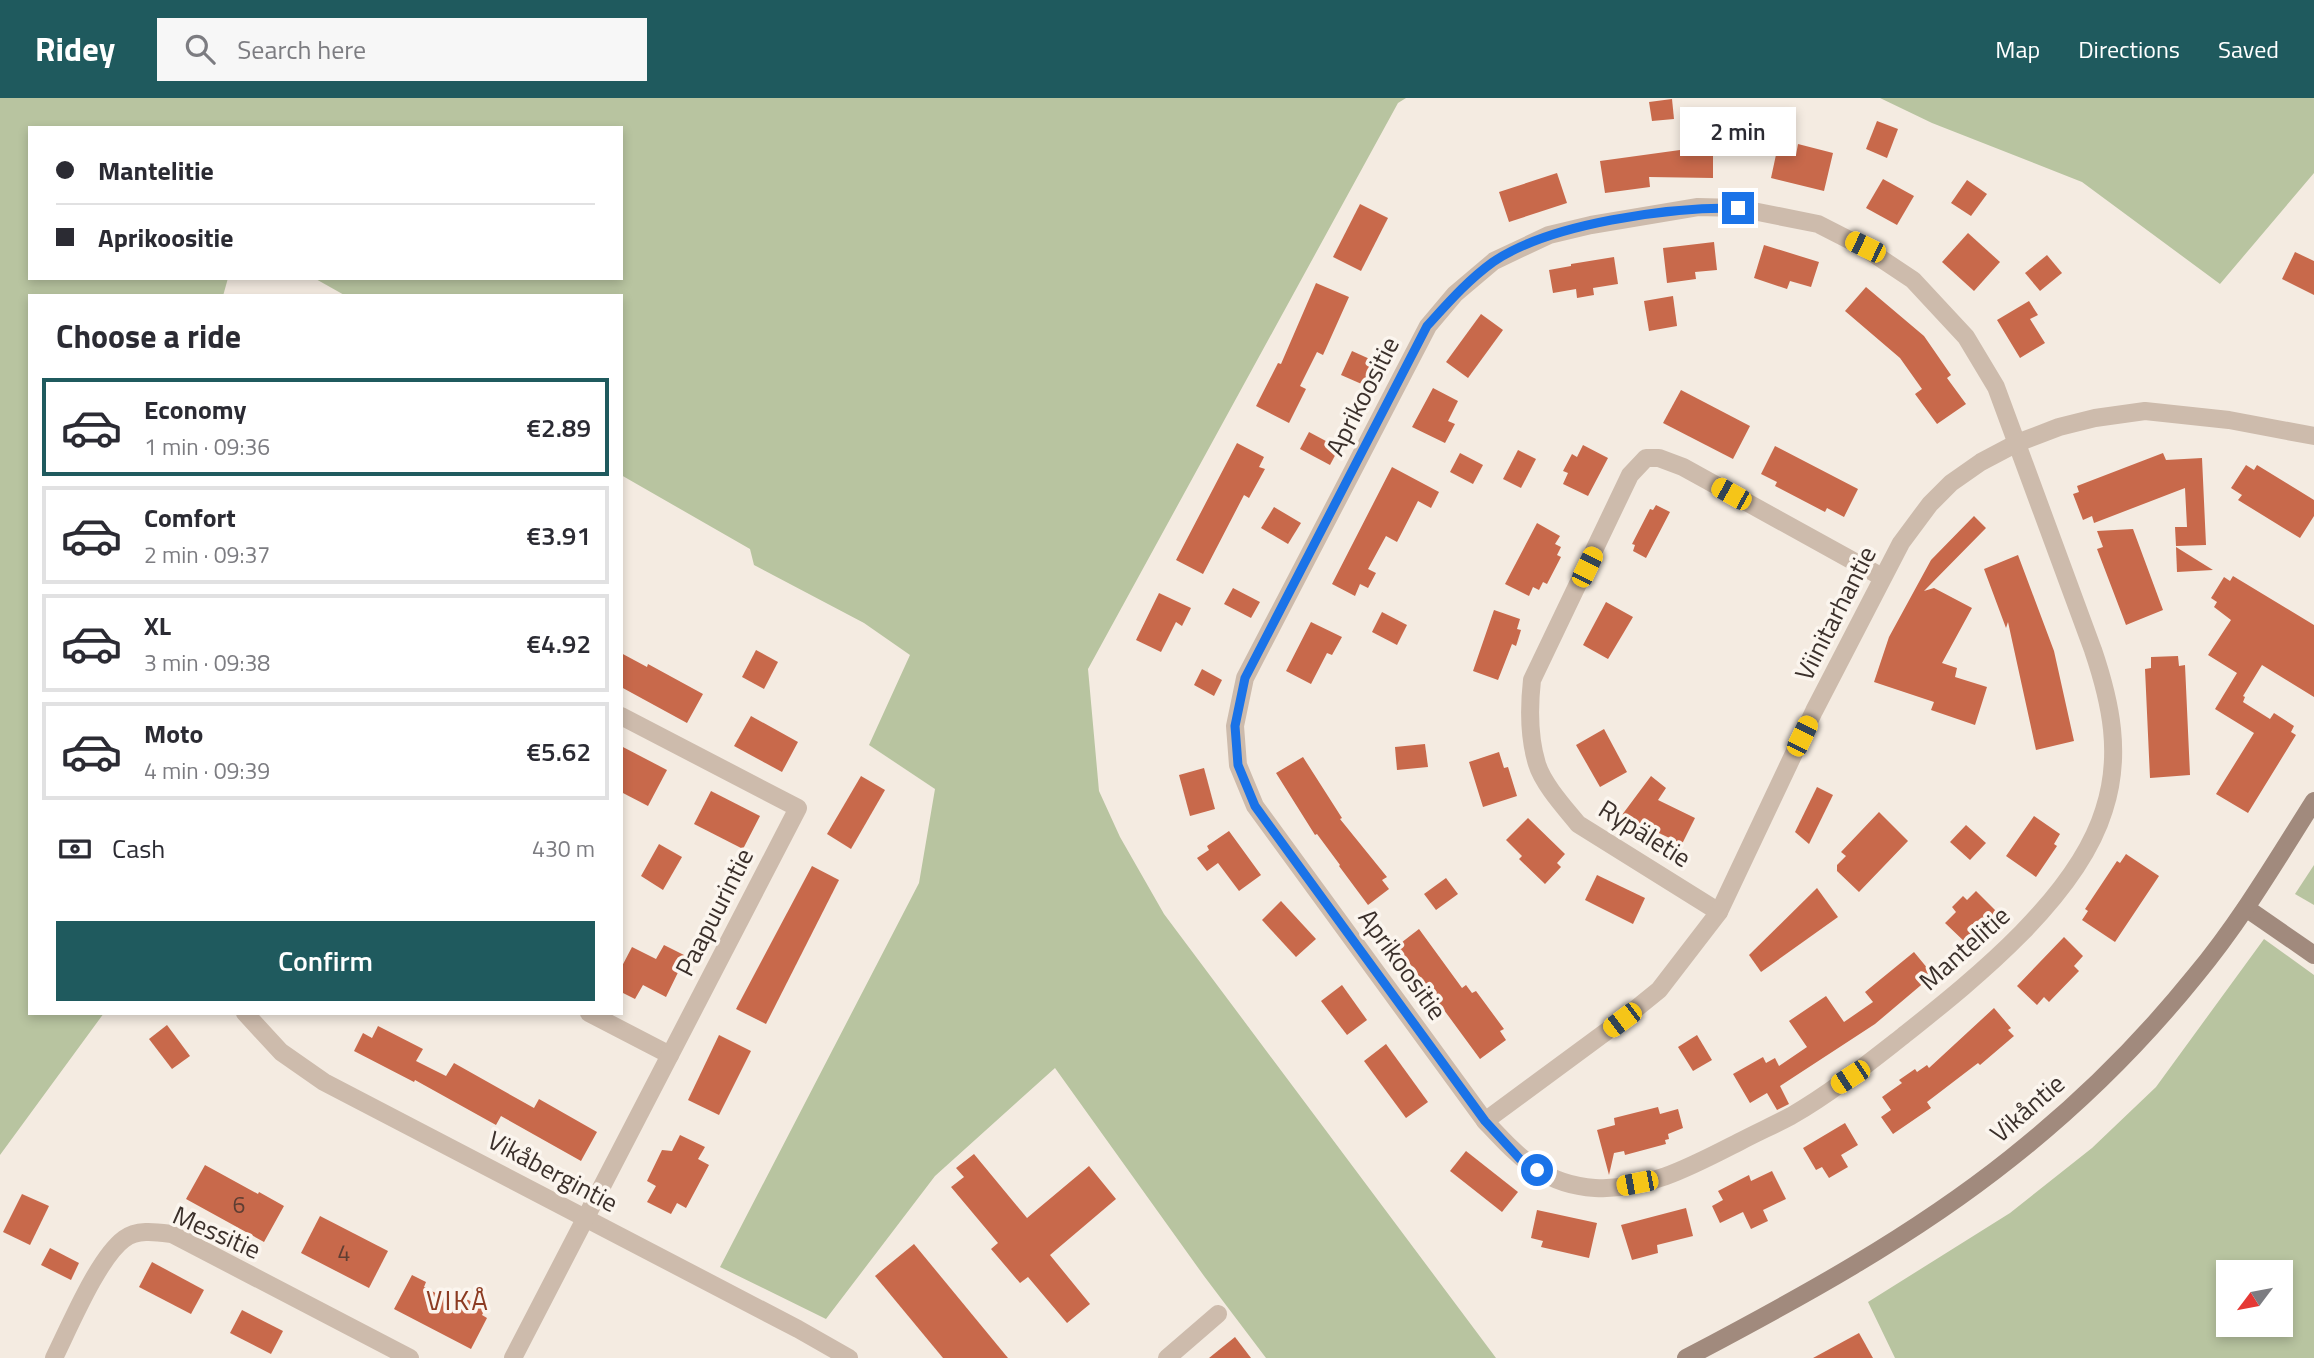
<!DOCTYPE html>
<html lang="en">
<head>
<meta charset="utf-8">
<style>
	:root { --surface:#fff; --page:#f7f7f7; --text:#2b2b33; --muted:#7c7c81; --line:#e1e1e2; --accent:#1f5a5e }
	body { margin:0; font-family:"Titillium Web",sans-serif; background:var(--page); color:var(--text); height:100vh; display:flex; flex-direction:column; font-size:26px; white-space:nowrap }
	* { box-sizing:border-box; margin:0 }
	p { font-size:23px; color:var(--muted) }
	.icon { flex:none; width:38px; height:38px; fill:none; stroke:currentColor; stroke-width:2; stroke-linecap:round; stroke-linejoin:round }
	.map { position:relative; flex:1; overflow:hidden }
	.side { position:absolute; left:28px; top:196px; width:595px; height:721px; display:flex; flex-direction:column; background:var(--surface); border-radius:0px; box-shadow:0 4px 10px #0003 }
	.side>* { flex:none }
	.hud { position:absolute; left:28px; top:28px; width:595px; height:154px; border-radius:0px; box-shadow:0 4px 10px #0003; display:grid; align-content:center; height:154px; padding:0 28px; background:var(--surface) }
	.needle { width:46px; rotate:238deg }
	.tools { position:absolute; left:2216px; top:1162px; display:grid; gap:14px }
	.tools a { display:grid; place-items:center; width:77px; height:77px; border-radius:0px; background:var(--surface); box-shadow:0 4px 10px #0003; font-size:35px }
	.end { position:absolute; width:32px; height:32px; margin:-16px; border:9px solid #1a73e8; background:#fff; box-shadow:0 0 0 4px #fff }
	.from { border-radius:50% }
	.bubble { position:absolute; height:49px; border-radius:0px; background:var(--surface); box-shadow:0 4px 10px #0003; font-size:23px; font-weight:600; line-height:49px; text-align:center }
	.car { position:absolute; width:21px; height:42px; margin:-21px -10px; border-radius:9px; box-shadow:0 0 5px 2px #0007; background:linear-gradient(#f5c518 24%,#345 0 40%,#f5c518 0 76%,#345 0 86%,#f5c518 0) }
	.hud b { display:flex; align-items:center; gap:24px; height:66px; font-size:26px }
	.hud b+b { border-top:2px solid var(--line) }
	.hud i { width:18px; height:18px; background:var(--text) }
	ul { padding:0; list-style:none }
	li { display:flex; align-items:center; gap:21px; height:98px; margin:0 14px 10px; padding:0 14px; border:4px solid var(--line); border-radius:0px }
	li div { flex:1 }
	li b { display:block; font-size:26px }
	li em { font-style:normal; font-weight:600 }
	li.on { border-color:var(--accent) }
	li>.icon { width:63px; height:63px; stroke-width:1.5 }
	h2 { padding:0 28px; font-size:32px; line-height:84px }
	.pay { display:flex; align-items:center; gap:18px; height:77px; padding:0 28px; font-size:26px }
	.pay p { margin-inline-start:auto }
	.action { display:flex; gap:14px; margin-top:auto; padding:14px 28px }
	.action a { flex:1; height:80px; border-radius:0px; background:var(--accent); color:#fff; font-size:28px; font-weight:600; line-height:80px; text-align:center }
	header { display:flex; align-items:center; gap:42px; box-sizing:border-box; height:98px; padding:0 35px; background:var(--accent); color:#fff }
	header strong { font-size:33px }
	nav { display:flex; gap:38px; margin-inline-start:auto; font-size:24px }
	.search { width:490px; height:63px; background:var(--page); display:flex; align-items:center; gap:18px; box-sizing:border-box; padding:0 24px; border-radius:0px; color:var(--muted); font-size:26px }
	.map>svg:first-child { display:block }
</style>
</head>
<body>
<header>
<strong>Ridey</strong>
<div class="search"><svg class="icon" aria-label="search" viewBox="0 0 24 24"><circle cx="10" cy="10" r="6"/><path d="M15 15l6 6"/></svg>Search here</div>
<nav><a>Map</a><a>Directions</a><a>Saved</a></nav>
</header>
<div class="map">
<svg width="2314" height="1260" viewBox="0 0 2314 1260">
	<rect width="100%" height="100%" fill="#f4ebe1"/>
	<g fill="#b8c4a0" fill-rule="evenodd">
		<polygon points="0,0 1406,0 1398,5 1088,571 1099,693 1120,739 1164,816 1496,1260 1266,1260 1204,1178 1055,970 935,1078 826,1221 720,1169 919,785 935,691 869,647 910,557 864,525 754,467 750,451 621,377 621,198 346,198 314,180 621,180 621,30 30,30 30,180 228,180 223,198 30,198 30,915 104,915 0,1057"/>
		<polygon points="1880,0 2314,0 2314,75 2220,186 2082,84 1932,25"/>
		<polygon points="2314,767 2314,807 2295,796"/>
		<path d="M 2264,841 L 2314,877 L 2314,1260 L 1895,1260 L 1868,1204 L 2010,1115 L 2092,1050 L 2156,989 ZM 2228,1174 L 2280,1174 L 2280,1227 L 2228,1227 Z"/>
	</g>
	<g fill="#c8694b">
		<polygon points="1672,1 1674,21 1652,23 1649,4"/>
		<polygon points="1877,23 1898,31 1887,60 1866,51"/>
		<polygon points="1798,46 1833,55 1824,93 1771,80 1777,52 1796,57"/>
		<polygon points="1680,52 1713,52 1713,80 1649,79 1650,89 1605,95 1600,63"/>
		<polygon points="1557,75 1567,105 1509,124 1499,94"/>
		<polygon points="1883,81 1914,98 1897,127 1866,110"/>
		<polygon points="1967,82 1987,96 1971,118 1951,105"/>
		<polygon points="1360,106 1388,120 1361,173 1333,159"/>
		<polygon points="1968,135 2000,164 1974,193 1942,164"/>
		<polygon points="1714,144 1717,172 1695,174 1696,181 1667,185 1663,150"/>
		<polygon points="1764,147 1819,164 1811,189 1790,183 1787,191 1754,180"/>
		<polygon points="2295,154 2314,163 2314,197 2282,181"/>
		<polygon points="2047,157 2062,175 2040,193 2025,175"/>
		<polygon points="1614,159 1618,186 1593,190 1594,197 1577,200 1576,191 1553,195 1549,172 1571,168 1571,166"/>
		<polygon points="1316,185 1349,199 1323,257 1317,254 1300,288 1306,291 1289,325 1256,308 1278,265 1281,266"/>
		<polygon points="1866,189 1924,238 1951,277 1947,280 1966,306 1937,326 1915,296 1922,291 1900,260 1845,213"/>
		<polygon points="1673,198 1677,228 1649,233 1644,203"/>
		<polygon points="2029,203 2038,217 2030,221 2045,245 2020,260 1997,222"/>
		<polygon points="1481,216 1503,232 1468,280 1446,264"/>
		<polygon points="1352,253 1383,267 1373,291 1341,277"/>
		<polygon points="1433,290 1458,303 1448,323 1455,326 1445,345 1412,329"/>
		<polygon points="1681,292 1750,328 1733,361 1663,325"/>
		<polygon points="1309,334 1339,350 1330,367 1300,351"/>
		<polygon points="1237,345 1264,359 1259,369 1265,371 1249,400 1244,397 1203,476 1176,462"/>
		<polygon points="1583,347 1608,360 1588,398 1563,386 1568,375 1563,373 1572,356 1577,359"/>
		<polygon points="1775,348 1858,391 1844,419 1827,410 1825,414 1775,388 1777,384 1761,376"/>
		<polygon points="1518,352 1536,361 1521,390 1503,381"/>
		<polygon points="1460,355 1483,367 1473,386 1450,374"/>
		<polygon points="2163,355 2166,362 2202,360 2206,447 2176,448 2175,429 2187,429 2185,390 2094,425 2092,418 2083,422 2073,396 2079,394 2077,388"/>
		<polygon points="2246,367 2254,372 2257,367 2314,402 2314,418 2300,440 2238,402 2242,397 2231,390"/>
		<polygon points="1392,369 1439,394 1431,410 1418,403 1397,444 1386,438 1368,471 1376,475 1368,490 1360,486 1355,498 1332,486"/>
		<polygon points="1656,407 1670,414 1646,460 1633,453 1635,447 1632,446 1650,411 1653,412"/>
		<polygon points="1274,409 1301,425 1288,446 1261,430"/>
		<polygon points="1974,418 1986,430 1924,493 1934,490 1972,510 1942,565 1957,570 1955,579 1987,589 1975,627 1931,612 1934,604 1874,584 1889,539 1931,462"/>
		<polygon points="1537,425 1560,438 1555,446 1561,449 1557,457 1561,459 1547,486 1543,484 1539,492 1533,489 1529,498 1505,486"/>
		<polygon points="2133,431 2163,512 2126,527 2097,451 2103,449 2097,433"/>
		<polygon points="2176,449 2213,472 2177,474"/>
		<polygon points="2018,457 2054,553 2074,643 2036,652 2008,524 2006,530 1984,471"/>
		<polygon points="2233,478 2314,527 2314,599 2262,567 2243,598 2245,599 2243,604 2270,621 2274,615 2294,628 2291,634 2296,637 2248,715 2216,696 2254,635 2215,611 2237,575 2208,557 2231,522 2214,509 2217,504 2211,500 2224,479 2230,483"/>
		<polygon points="1233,490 1260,504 1251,520 1224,506"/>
		<polygon points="1159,495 1191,510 1182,528 1176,524 1161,554 1136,542"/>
		<polygon points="1606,504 1633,519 1608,561 1583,547"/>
		<polygon points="1494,512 1520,521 1517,531 1521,532 1516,548 1512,546 1498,582 1473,573"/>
		<polygon points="1382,514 1407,527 1397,547 1372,534"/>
		<polygon points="1311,524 1342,539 1332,557 1327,555 1311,586 1286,573"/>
		<polygon points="756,552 778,564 764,591 742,579"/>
		<polygon points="621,555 647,569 648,566 703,596 687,625 621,589"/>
		<polygon points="2178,558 2179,568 2185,567 2190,677 2150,680 2145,571 2151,570 2151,559"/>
		<polygon points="1202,571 1222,582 1214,598 1194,587"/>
		<polygon points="751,618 798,644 782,674 734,648"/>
		<polygon points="1604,631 1627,674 1600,689 1576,647"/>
		<polygon points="1425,646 1428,669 1397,672 1395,649"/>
		<polygon points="621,648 667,672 648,708 621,694"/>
		<polygon points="1499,654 1504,670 1508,669 1517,698 1483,709 1469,664"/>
		<polygon points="1303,659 1342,720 1340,721 1387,779 1382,782 1389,791 1368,807 1339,768 1340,767 1317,736 1315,737 1276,675"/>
		<polygon points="1204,670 1215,711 1190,718 1179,677"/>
		<polygon points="861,678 885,692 851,751 827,736"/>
		<polygon points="1651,678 1666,690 1658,702 1695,720 1682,746 1640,726 1638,729 1622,717"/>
		<polygon points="1817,689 1833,697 1809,746 1795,734"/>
		<polygon points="711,693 760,718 743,751 694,726"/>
		<polygon points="1879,714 1908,743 1859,794 1837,773 1837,767 1846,758 1841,754"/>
		<polygon points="2034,718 2060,736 2054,746 2057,748 2036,779 2006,758"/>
		<polygon points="1528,720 1565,756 1557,765 1561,769 1545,786 1519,761 1522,758 1506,742"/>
		<polygon points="1966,727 1986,745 1970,762 1950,744"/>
		<polygon points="1229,733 1261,777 1239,793 1218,765 1207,773 1197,760 1209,752 1207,748"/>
		<polygon points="659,746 682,759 663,792 641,778"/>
		<polygon points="2126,756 2159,778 2115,844 2082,822 2088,813 2085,811 2117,763 2120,765"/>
		<polygon points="812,768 839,782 766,926 736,911"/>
		<polygon points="1597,777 1645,800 1633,826 1585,802"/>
		<polygon points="1446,780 1458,796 1436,812 1424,796"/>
		<polygon points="1817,790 1838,819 1761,874 1749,857"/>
		<polygon points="1976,793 1998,815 1967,846 1945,825 1956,814 1952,809 1963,798 1967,802"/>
		<polygon points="1281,803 1316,841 1296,859 1262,822"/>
		<polygon points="1419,831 1462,890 1466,887 1472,895 1476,893 1504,931 1500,933 1506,942 1480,961 1397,848"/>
		<polygon points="2064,839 2083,858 2074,868 2079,873 2049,904 2044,899 2037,907 2017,888"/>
		<polygon points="664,847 686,858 666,899 643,887 635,901 621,894 621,870 632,849 656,861"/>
		<polygon points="1914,854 1933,877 1875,926 1780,988 1789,1006 1777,1012 1767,995 1750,1005 1733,976 1763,959 1766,965 1775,960 1779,968 1807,949 1789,923 1826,898 1844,924 1873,904 1865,894"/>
		<polygon points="1342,887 1367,922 1347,937 1321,903"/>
		<polygon points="1994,910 2011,930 2008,932 2014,938 1980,967 1978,965 1927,1004 1931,1010 1893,1036 1881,1019 1891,1012 1882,999 1902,985 1899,982 1915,971 1917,974 1927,967 1929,970"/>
		<polygon points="167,927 190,958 172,971 149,941"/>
		<polygon points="378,928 423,951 416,963 446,978 454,965 534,1010 539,1001 597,1034 581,1063 501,1018 496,1027 415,982 414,984 354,953 363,935 372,940"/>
		<polygon points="719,937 751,953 719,1017 688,1002"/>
		<polygon points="1697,937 1712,962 1693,973 1678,949"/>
		<polygon points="1386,946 1428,1004 1406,1020 1364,963"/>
		<polygon points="1658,1009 1660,1016 1678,1011 1683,1030 1668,1036 1669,1041 1665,1042 1666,1046 1625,1057 1624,1053 1614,1055 1609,1077 1597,1032 1615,1027 1614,1020"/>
		<polygon points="1845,1025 1858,1047 1841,1057 1848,1069 1829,1080 1822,1069 1816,1072 1803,1050"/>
		<polygon points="680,1037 705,1049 698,1061 709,1067 686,1110 677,1105 671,1116 647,1104 656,1088 647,1083 662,1052 672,1053"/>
		<polygon points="1466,1053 1518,1094 1502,1114 1450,1073"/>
		<polygon points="974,1056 1027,1120 1089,1068 1116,1101 1050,1157 1090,1206 1067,1225 1028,1179 1020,1185 991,1151 998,1145 951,1089 964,1079 956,1070"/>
		<polygon points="205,1067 258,1096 259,1094 284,1108 264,1144 186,1101"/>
		<polygon points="1772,1073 1786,1101 1763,1112 1768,1123 1751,1131 1743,1114 1720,1125 1712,1108 1723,1102 1718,1093 1749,1077 1751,1083"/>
		<polygon points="22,1096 49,1108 30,1147 3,1134"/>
		<polygon points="1686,1110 1693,1138 1657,1147 1658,1155 1632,1162 1621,1127"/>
		<polygon points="1537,1112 1597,1125 1589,1160 1541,1149 1543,1143 1531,1140"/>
		<polygon points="320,1118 388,1153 369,1190 301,1155"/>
		<polygon points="914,1146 1008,1260 943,1260 875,1178"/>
		<polygon points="50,1150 79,1165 71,1182 41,1167"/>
		<polygon points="152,1164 204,1192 191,1216 139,1189"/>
		<polygon points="412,1177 426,1184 424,1189 457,1206 461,1198 485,1211 482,1217 487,1220 471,1251 394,1211"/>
		<polygon points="242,1212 283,1233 271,1256 230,1235"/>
		<polygon points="1859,1235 1873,1260 1813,1260"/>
		<polygon points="1235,1239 1251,1260 1209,1260"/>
	</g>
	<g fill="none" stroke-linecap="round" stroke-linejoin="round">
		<g stroke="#cdbbac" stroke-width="18">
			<path d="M 1698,109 L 1738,110 L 1818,126 L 1865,150 L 1913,182 L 1966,239 L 1996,289 L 2093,552 C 2111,605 2122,657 2104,712 C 2077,800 1973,882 1903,938 C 1867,966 1831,995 1791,1018 C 1774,1027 1756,1035 1739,1044 C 1694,1067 1647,1093 1595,1090 C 1543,1087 1518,1058 1485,1023 L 1255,708 L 1238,667 L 1235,628 L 1245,580 L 1428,228 L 1455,196 L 1494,163 L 1549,137 L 1591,127 Z"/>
			<path d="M 1719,814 L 1578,726 C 1565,710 1543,686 1537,666 C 1529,640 1529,609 1532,582 L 1630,377 L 1646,360 L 1659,360 L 1683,369 L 1882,479"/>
			<polyline points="245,915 281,954 324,984 798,1231 849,1260"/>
			<polyline points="589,915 670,957"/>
			<polyline points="1485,1023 1622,922 1659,892 1719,814 1814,613 1901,445 1930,406 1951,385 1981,364 2017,345 2059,329 2095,320 2145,313 2229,322 2314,338"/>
			<path d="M 54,1260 C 69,1230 98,1160 124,1141 C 137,1131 156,1134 172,1136 L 410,1260"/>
			<polyline points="513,1260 798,710 621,618"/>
			<polyline points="1167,1260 1218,1216"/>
		</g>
		<g stroke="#a18a7d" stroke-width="18">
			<polyline points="2246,810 2314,857"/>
			<path d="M 1686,1260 C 1798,1201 1912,1139 2011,1060 C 2078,1007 2141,945 2195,878 C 2240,824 2276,763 2314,703"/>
		</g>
	</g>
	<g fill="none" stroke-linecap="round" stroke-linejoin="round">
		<path stroke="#1a73e8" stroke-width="9" d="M 1537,1072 L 1520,1061 L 1485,1023 L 1255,708 L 1238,667 L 1235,628 L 1245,580 L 1427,228 C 1448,205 1468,182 1493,164 C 1550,125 1670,109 1738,110"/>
	</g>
	<g text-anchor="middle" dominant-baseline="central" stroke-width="7" stroke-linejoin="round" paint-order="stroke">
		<g font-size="23" fill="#5e3e33">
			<text x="239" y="1106">6</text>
			<text x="344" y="1154">4</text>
		</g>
		<g font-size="26" fill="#3b302b" stroke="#fbf5ee">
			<text transform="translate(1362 298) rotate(-63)">Aprikoositie</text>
			<text transform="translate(1835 515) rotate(-63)">Viinitarhantie</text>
			<text transform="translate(1645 735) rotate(32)">Rypäletie</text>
			<text transform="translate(714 814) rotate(-63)">Paapuurintie</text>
			<text transform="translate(1964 850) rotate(-42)">Mantelitie</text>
			<text transform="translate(1403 866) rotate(54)">Aprikoositie</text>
			<text transform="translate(2027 1010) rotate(-41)">Vikåntie</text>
			<text transform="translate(553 1073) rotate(28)">Vikåbergintie</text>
			<text transform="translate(217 1134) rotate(24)">Messitie</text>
		</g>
		<g font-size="28" letter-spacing="2" fill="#8c3b22" stroke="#fbf5ee">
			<text x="458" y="1201">VIKÅ</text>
		</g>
	</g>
</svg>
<div class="tools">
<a><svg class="needle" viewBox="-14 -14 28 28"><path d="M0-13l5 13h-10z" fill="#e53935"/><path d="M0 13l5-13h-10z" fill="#7c7c81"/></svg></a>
</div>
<i class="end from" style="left:1537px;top:1072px"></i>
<i class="end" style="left:1738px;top:110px"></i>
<div class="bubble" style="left:1680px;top:9px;width:116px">2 min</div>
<i class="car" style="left:1865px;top:149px;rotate:296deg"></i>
<i class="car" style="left:1731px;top:396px;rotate:299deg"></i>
<i class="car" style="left:1587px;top:469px;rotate:26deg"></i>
<i class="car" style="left:1802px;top:638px;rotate:26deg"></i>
<i class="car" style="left:1622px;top:922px;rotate:233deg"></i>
<i class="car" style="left:1850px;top:979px;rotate:237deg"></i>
<i class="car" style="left:1637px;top:1085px;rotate:259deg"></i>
<div class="hud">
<b><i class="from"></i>Mantelitie</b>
<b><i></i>Aprikoositie</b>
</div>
<section class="side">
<h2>Choose a ride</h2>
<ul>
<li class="on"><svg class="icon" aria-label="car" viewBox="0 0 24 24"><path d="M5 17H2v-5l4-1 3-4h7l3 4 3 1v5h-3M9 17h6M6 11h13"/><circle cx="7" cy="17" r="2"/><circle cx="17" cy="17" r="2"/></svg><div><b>Economy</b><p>1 min · 09:36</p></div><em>€2.89</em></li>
<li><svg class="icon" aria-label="car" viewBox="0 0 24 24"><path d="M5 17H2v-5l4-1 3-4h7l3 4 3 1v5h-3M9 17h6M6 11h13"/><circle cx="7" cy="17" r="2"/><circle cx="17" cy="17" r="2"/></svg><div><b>Comfort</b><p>2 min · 09:37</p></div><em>€3.91</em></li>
<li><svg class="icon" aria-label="car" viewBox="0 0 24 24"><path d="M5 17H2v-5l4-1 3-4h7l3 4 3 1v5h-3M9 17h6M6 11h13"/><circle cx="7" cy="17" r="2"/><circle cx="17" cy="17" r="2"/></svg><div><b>XL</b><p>3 min · 09:38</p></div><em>€4.92</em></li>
<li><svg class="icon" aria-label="car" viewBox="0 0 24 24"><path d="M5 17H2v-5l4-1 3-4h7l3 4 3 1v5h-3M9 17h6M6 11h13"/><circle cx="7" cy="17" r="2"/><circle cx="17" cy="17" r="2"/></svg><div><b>Moto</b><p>4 min · 09:39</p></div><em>€5.62</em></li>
</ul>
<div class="pay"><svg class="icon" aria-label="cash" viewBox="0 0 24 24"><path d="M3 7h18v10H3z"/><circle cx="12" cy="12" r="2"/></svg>Cash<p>430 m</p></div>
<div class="action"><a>Confirm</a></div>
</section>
</div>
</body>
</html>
